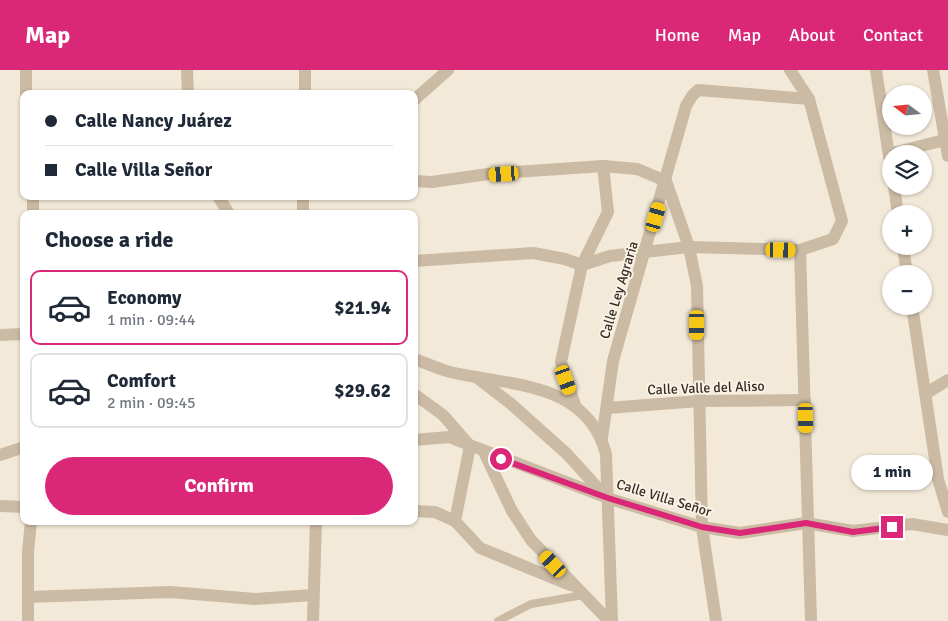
<!DOCTYPE html>
<html lang="en">
<head>
<meta charset="utf-8">
<style>
	:root { --surface:#fff; --page:#f6f6f7; --text:#1f2937; --muted:#747a83; --line:#e0e1e3; --accent:#db2777 }
	body { margin:0; font-family:Signika,sans-serif; background:var(--page); color:var(--text); height:100vh; display:flex; flex-direction:column; font-size:19px; white-space:nowrap }
	* { box-sizing:border-box; margin:0 }
	p { font-size:16px; color:var(--muted) }
	.icon { flex:none; width:28px; height:28px; fill:none; stroke:currentColor; stroke-width:2; stroke-linecap:round; stroke-linejoin:round }
	.map { position:relative; flex:1; overflow:hidden }
	.panel { position:absolute; left:20px; top:140px; width:398px; height:315px; display:flex; flex-direction:column; background:var(--surface); border-radius:10px; box-shadow:0 1px 4px #0004 }
	.panel>* { flex:none }
	.top-card { position:absolute; left:20px; top:20px; width:398px; height:110px; border-radius:10px; box-shadow:0 1px 4px #0004; display:grid; align-content:center; height:110px; padding:0 25px; background:var(--surface) }
	.needle { width:32px; rotate:286deg }
	.controls { position:absolute; left:882px; top:15px; display:grid; gap:10px }
	.controls a { display:grid; place-items:center; width:50px; height:50px; border-radius:50%; background:var(--surface); box-shadow:0 1px 4px #0004; font-size:25px }
	.end { position:absolute; width:22px; height:22px; margin:-11px; border:6px solid #db2777; background:#fff; box-shadow:0 0 0 2px #fff }
	.from { border-radius:50% }
	.bubble { position:absolute; height:35px; border-radius:18px; background:var(--surface); box-shadow:0 1px 4px #0004; font-size:16px; font-weight:700; line-height:35px; text-align:center }
	.car { position:absolute; width:15px; height:30px; margin:-15px -8px; border-radius:6px; box-shadow:0 0 4px 1px #0007; background:linear-gradient(#f5c518 24%,#345 0 40%,#f5c518 0 76%,#345 0 86%,#f5c518 0) }
	.top-card b { display:flex; align-items:center; gap:18px; height:48px; font-size:19px }
	.top-card b+b { border-top:1px solid var(--line) }
	.top-card i { width:12px; height:12px; background:var(--text) }
	ul { padding:0; list-style:none }
	li { display:flex; align-items:center; gap:15px; height:75px; margin:0 10px 8px; padding:0 15px; border:2px solid var(--line); border-radius:10px }
	li div { flex:1 }
	li b { display:block; font-size:19px }
	li em { font-style:normal; font-weight:700 }
	li.active { border-color:var(--accent) }
	li>.icon { width:45px; height:45px; stroke-width:1.5 }
	h2 { padding:0 25px; font-size:22px; line-height:60px }
	.cta { display:flex; gap:10px; margin-top:auto; padding:10px 25px }
	.cta a { flex:1; height:58px; border-radius:30px; background:var(--accent); color:#fff; font-size:20px; font-weight:700; line-height:58px; text-align:center }
	header { display:flex; align-items:center; gap:30px; box-sizing:border-box; height:70px; padding:0 25px; background:var(--accent); color:#fff }
	header strong { font-size:24px }
	nav { display:flex; gap:28px; margin-inline-start:auto; font-size:18px }
	.map>svg:first-child { display:block }
</style>
</head>
<body>
<header>
<strong>Map</strong>
<nav><a>Home</a><a>Map</a><a>About</a><a>Contact</a></nav>
</header>
<div class="map">
<svg width="948" height="551" viewBox="0 0 948 551">
	<rect width="100%" height="100%" fill="#f3e9d8"/>
	<g fill="none" stroke-linecap="round" stroke-linejoin="round">
		<polyline stroke="#cbbaa4" stroke-width="8" points="498,551 531,534 584,525"/>
		<g stroke="#cbbaa4" stroke-width="12">
			<polyline points="26,0 26,24"/>
			<polyline points="187,0 188,24"/>
			<polyline points="305,0 305,24"/>
			<polyline points="876,0 891,99"/>
			<polyline points="933,0 948,86"/>
			<polyline points="414,30 448,0"/>
			<polyline points="889,84 948,69"/>
			<polyline points="414,111 432,112 488,104 603,96 637,99 666,111 689,177 697,216 702,457 716,551"/>
			<polyline points="894,116 898,144"/>
			<polyline points="33,126 33,144"/>
			<polyline points="218,126 229,144"/>
			<polyline points="303,126 303,144"/>
			<polyline points="903,176 907,204"/>
			<polyline points="800,180 811,551"/>
			<polyline points="414,191 533,183 565,189 582,195 610,186 689,177 800,180 833,169 842,151 809,29 790,0"/>
			<polyline points="912,236 938,409 948,442"/>
			<polyline points="0,265 24,264"/>
			<path d="M 414,289 C 426,293 438,299 450,302 C 510,316 587,311 606,384 L 612,551"/>
			<polyline points="476,307 510,333 567,384 607,428 702,457 740,463 806,453 853,461 912,454 948,460"/>
			<polyline points="414,324 443,345 470,376 455,451"/>
			<polyline points="925,324 948,310"/>
			<polyline points="575,335 561,292 582,195 608,142 603,96"/>
			<polyline points="607,338 700,331 805,330"/>
			<polyline points="602,368 613,291 686,36 692,26 698,20 809,29"/>
			<polyline points="414,370 449,367 605,427"/>
			<polyline points="484,382 512,441 531,470 609,551"/>
			<polyline points="0,385 24,377"/>
			<polyline points="0,436 24,437"/>
			<polyline points="414,441 435,442 455,451 480,478 570,515"/>
			<polyline points="28,527 170,522 255,529 313,525"/>
			<polyline points="28,551 28,482 31,451"/>
			<polyline points="313,551 316,451"/>
		</g>
	</g>
	<g fill="none" stroke-linecap="round" stroke-linejoin="round">
		<polyline stroke="#db2777" stroke-width="6" points="501,389 608,428 702,457 740,463 806,453 853,462 892,457"/>
	</g>
	<g text-anchor="middle" dominant-baseline="central" stroke-width="4" stroke-linejoin="round" paint-order="stroke">
		<g font-size="14" fill="#362d26" stroke="#faf3e5">
			<text transform="translate(619 220) rotate(-73)">Calle Ley Agraria</text>
			<text transform="translate(706 318) rotate(-2)">Calle Valle del Aliso</text>
			<text transform="translate(664 428) rotate(17)">Calle Villa Señor</text>
		</g>
	</g>
</svg>
<div class="controls">
<a><svg class="needle" viewBox="-14 -14 28 28"><path d="M0-13l5 13h-10z" fill="#e53935"/><path d="M0 13l5-13h-10z" fill="#747a83"/></svg></a>
<a><svg class="icon" aria-label="layers" viewBox="0 0 24 24"><path d="M12 4l9 5-9 5-9-5zM3 14l9 5 9-5"/></svg></a>
<a>+</a>
<a>−</a>
</div>
<i class="end from" style="left:501px;top:389px"></i>
<i class="end" style="left:892px;top:457px"></i>
<div class="bubble" style="left:851px;top:385px;width:82px">1 min</div>
<i class="car" style="left:504px;top:104px;rotate:266deg"></i>
<i class="car" style="left:656px;top:147px;rotate:16deg"></i>
<i class="car" style="left:781px;top:180px;rotate:91deg"></i>
<i class="car" style="left:697px;top:255px;rotate:180deg"></i>
<i class="car" style="left:566px;top:310px;rotate:160deg"></i>
<i class="car" style="left:806px;top:348px;rotate:179deg"></i>
<i class="car" style="left:553px;top:494px;rotate:317deg"></i>
<div class="top-card">
<b><i class="from"></i>Calle Nancy Juárez</b>
<b><i></i>Calle Villa Señor</b>
</div>
<section class="panel">
<h2>Choose a ride</h2>
<ul>
<li class="active"><svg class="icon" aria-label="car" viewBox="0 0 24 24"><path d="M5 17H2v-5l4-1 3-4h7l3 4 3 1v5h-3M9 17h6M6 11h13"/><circle cx="7" cy="17" r="2"/><circle cx="17" cy="17" r="2"/></svg><div><b>Economy</b><p>1 min · 09:44</p></div><em>$21.94</em></li>
<li><svg class="icon" aria-label="car" viewBox="0 0 24 24"><path d="M5 17H2v-5l4-1 3-4h7l3 4 3 1v5h-3M9 17h6M6 11h13"/><circle cx="7" cy="17" r="2"/><circle cx="17" cy="17" r="2"/></svg><div><b>Comfort</b><p>2 min · 09:45</p></div><em>$29.62</em></li>
</ul>
<div class="cta"><a>Confirm</a></div>
</section>
</div>
</body>
</html>
